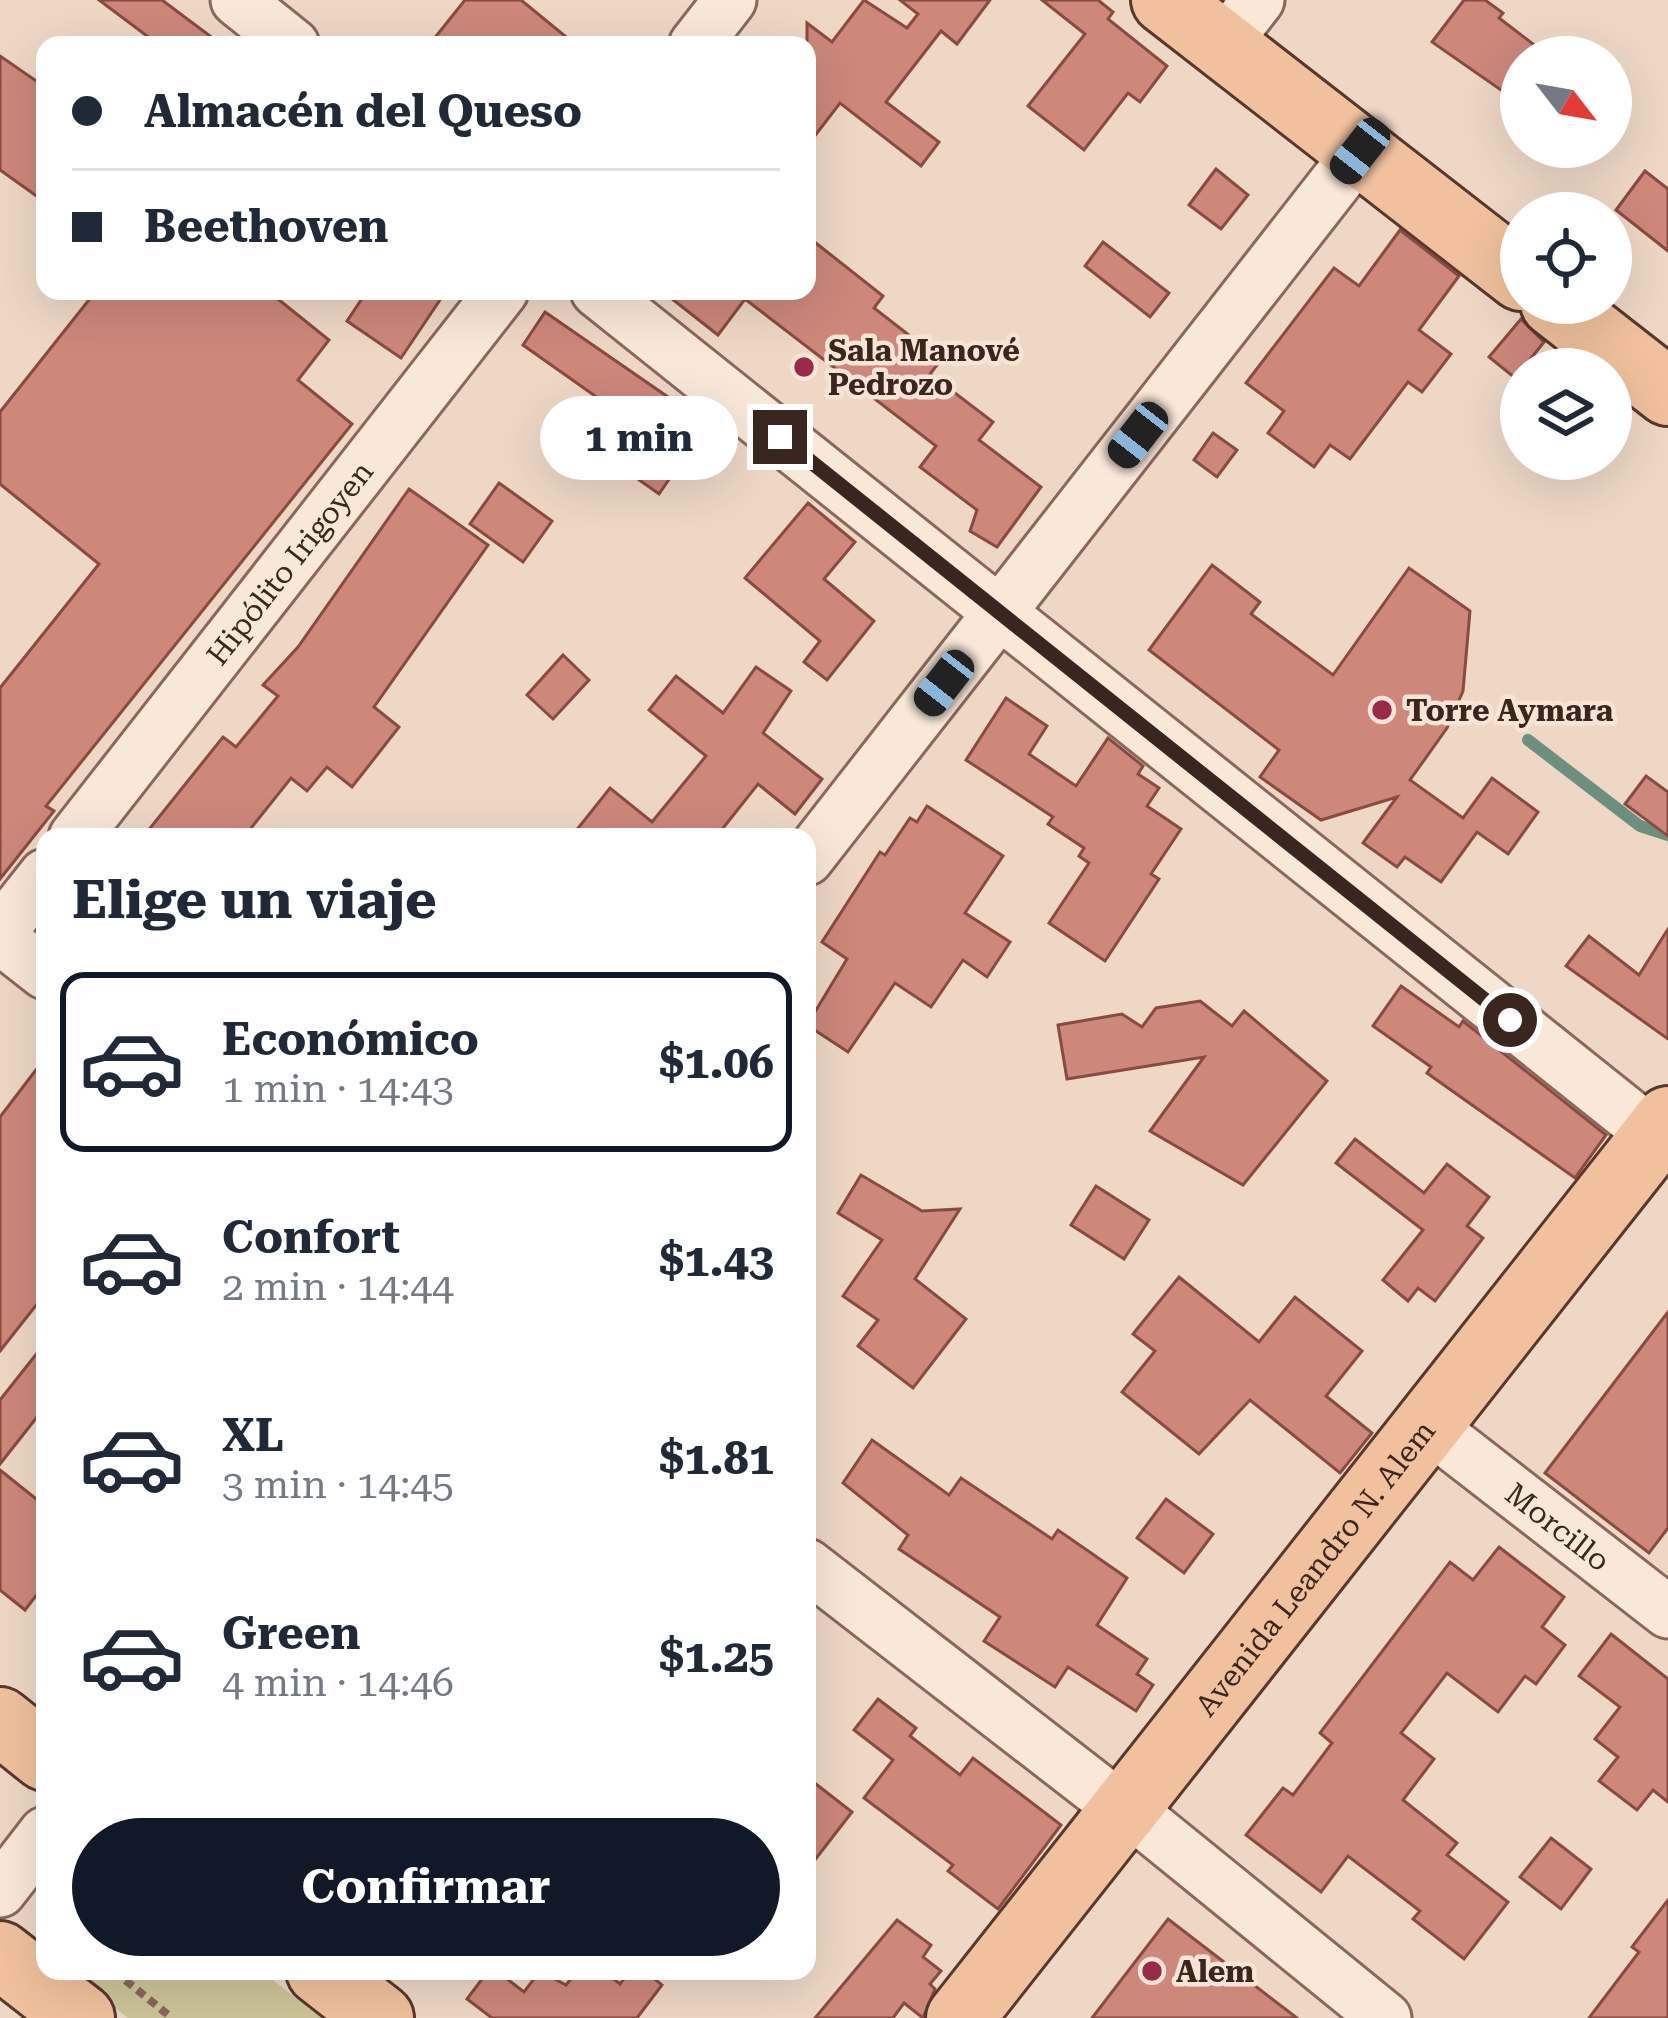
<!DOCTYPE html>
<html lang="es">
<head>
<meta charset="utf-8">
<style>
	:root { --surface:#fff; --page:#f2f2f3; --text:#1f2937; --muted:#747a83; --line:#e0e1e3; --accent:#111827 }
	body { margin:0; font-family:"Roboto Serif",serif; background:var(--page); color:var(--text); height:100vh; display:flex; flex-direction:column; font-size:45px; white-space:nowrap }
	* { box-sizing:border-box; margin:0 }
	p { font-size:39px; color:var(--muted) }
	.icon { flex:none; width:66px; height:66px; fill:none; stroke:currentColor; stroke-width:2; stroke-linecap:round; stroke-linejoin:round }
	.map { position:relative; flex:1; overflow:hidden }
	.panel { position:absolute; left:36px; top:828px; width:780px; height:1152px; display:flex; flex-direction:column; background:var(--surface); border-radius:24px; box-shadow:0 12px 48px #0002 }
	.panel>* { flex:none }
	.banner { position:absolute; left:36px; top:36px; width:780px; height:264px; border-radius:24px; box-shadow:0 12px 48px #0002; display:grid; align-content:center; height:264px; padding:0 36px; background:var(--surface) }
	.needle { width:78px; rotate:121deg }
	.fabs { position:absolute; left:1500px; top:36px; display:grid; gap:24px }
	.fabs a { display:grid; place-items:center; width:132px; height:132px; border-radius:50%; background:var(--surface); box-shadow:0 12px 48px #0002; font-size:60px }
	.end { position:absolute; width:54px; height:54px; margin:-27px; border:15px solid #3a251f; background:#fff; box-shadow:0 0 0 6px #fff }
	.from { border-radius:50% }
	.bubble { position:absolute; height:84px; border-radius:42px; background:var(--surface); box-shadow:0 12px 48px #0002; font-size:39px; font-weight:700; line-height:84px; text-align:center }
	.car { position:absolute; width:36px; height:72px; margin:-36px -18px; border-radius:15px; box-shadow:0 0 9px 3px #0007; background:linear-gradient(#222 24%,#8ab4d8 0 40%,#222 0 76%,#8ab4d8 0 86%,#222 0) }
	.banner b { display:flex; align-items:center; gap:42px; height:114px; font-size:45px }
	.banner b+b { border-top:3px solid var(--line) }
	.banner i { width:30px; height:30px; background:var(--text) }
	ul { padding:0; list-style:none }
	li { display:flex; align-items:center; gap:36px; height:180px; margin:0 24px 18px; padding:0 12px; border:6px solid transparent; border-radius:24px }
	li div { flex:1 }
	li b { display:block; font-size:45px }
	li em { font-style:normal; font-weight:700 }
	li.current { border-color:var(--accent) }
	li>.icon { width:108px; height:108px; stroke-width:1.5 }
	h2 { padding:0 36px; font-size:54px; line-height:144px }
	.cta { display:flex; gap:24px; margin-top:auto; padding:24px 36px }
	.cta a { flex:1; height:138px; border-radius:72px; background:var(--accent); color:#fff; font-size:48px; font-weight:700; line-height:138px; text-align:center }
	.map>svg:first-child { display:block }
</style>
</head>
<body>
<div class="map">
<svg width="1668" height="2018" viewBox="0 0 1668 2018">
	<rect width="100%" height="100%" fill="#eed7c5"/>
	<polygon fill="#cdc599" points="67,1971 261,1971 322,2018 128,2018"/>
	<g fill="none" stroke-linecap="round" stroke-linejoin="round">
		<polyline stroke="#6d907e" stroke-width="12" points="1528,740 1640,826 1668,835"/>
	</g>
	<g fill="#cd877b" stroke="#894a41" stroke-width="3">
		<polygon points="99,0 162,0 222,45 159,45"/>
		<polygon points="465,0 521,0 576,45 429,45"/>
		<polygon points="864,0 907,28 918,14 900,0 990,0 957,44 941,31 886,102 939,142 921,166 840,103 807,146 807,23 832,42"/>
		<polygon points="1042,0 1098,0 1113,12 1108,19 1167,66 1140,102 1128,93 1084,150 1028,106 1085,34"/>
		<polygon points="1464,0 1485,0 1503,13 1499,18 1550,57 1521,57 1521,104 1432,42"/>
		<polygon points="0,56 45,87 45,202 0,170"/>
		<polygon points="1216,169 1248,195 1221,229 1189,205"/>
		<polygon points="1645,171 1668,189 1668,251 1616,210"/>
		<polygon points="1400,230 1459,276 1419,330 1451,354 1422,392 1408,382 1350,459 1330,445 1314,467 1268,433 1284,411 1246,383 1334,268 1359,286"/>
		<polygon points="807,236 883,296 874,308 941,360 930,374 993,422 979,440 1041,487 997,547 970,531 977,510 920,467 936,446 745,299 718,335 662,291 807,291"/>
		<polygon points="1103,242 1169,293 1150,317 1085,266"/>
		<polygon points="96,291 268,291 329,340 298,380 352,424 46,806 54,811 0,879 0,688 99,564 0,484 0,412"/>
		<polygon points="367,291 446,291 401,358 347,321"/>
		<polygon points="545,312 707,424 659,494 608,458 628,430 593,405 598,398 523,345"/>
		<polygon points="1521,319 1544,342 1515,378 1489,357"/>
		<polygon points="1213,433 1237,450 1217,477 1194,460"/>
		<polygon points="499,483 552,521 523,562 470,524"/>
		<polygon points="409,489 488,545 374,707 399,727 352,787 327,767 307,791 291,778 244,837 143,837 223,737 236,747 278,696 263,685 298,647"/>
		<polygon points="808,503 855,542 824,579 874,621 827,680 804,662 820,641 745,578"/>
		<polygon points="1212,565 1260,602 1251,614 1333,675 1409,568 1470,611 1463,691 1447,728 1410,780 1463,818 1492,778 1538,812 1508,854 1477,832 1441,882 1405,857 1397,867 1363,843 1397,797 1321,820 1260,777 1279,750 1149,650"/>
		<polygon points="563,655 589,680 553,719 527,695"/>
		<polygon points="756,667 791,691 763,733 822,779 795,814 758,784 716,837 571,837 610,788 652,822 706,756 649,710 676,676 723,713"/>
		<polygon points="1006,698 1047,726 1029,754 1076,786 1108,738 1143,766 1138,774 1159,788 1147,806 1181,829 1151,874 1159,879 1105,961 1049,923 1089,863 1079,856 1084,848 1048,824 1053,817 966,760"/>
		<polygon points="1646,776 1668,792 1668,836 1625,804"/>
		<polygon points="927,806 1003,856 965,913 1010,942 987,977 963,960 931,1007 895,983 848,1052 807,1025 847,959 822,942 880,852 885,855 910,818 917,822"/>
		<polygon points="1668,929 1668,1039 1566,966 1589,936 1639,975"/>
		<polygon points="1401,986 1459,1027 1463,1021 1606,1135 1575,1178 1427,1073 1431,1067 1373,1026"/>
		<polygon points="1200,1001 1232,1026 1244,1011 1327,1081 1243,1185 1150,1131 1204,1057 1067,1079 1058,1025 1122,1014 1142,1027 1156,1008"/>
		<polygon points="45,1058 45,1294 0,1351 0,1117"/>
		<polygon points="1355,1139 1424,1193 1447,1164 1489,1197 1467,1226 1483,1238 1435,1301 1418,1288 1408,1301 1383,1280 1423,1230 1336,1163"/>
		<polygon points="861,1175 922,1211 960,1209 915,1279 966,1319 913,1388 858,1346 878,1320 843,1296 882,1240 838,1213"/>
		<polygon points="1096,1186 1149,1220 1124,1259 1071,1225"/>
		<polygon points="1179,1277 1259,1342 1295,1297 1362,1351 1326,1396 1372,1433 1340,1473 1250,1400 1199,1454 1122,1392 1155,1351 1133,1334"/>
		<polygon points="1668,1312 1668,1528 1649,1553 1545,1473"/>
		<polygon points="45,1343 45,1407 0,1464 0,1400"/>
		<polygon points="872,1440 949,1495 961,1478 1052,1539 1058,1530 1127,1578 1097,1625 1147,1659 1137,1674 1153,1685 1136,1711 1068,1667 1055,1687 984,1641 1000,1617 899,1549 908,1535 843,1483"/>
		<polygon points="0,1470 45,1506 45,1584 25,1610 0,1590"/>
		<polygon points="1166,1499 1213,1534 1184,1573 1137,1538"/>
		<polygon points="1499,1547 1564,1597 1542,1627 1565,1645 1536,1684 1525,1676 1498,1712 1447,1673 1401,1733 1434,1759 1403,1800 1457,1843 1447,1855 1508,1902 1464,1959 1413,1919 1420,1911 1348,1856 1321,1892 1246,1835 1283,1788 1293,1795 1332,1743 1320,1733 1450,1562 1473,1580"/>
		<polygon points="1611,1634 1668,1679 1668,1802 1653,1790 1637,1810 1599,1781 1618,1757 1595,1739 1620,1707 1579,1676"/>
		<polygon points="878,1699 916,1728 910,1736 960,1775 973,1758 1061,1825 998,1909 948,1871 953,1865 864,1798 893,1760 854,1730"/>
		<polygon points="807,1777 852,1812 807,1870"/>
		<polygon points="1551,1838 1591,1869 1561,1909 1520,1877"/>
		<polygon points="1668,1900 1668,2018 1589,2018 1639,1952 1632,1947"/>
		<polygon points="1168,1919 1297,2018 1092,2018"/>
		<polygon points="897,1920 931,1945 923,1957 941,1971 930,1984 935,1989 923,2018 904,2003 893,2018 815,2018"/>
		<polygon points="488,1971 497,1971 524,1992 540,1971 566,1985 577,1971 604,1971 620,1984 630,1971 645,1971 662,1985 637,2018 492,2018 467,1999"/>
	</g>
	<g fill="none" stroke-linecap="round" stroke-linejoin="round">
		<g stroke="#8a675b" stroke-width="57">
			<g id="minor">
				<polyline points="237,0 293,45"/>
				<polyline points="695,45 730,0"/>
				<polyline points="1223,45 1258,0"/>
				<polyline points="597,291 1655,1136"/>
				<path id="s1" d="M 75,837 L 502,291"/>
				<polyline points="807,859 1360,151"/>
				<polyline points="0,932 45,875"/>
				<polyline points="0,938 45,973"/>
				<path id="s2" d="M 1449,1442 L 1668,1612"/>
				<polyline points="807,1565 1126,1812"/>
				<polyline points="1150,1827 1385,2018"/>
				<polyline points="0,1891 45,1833"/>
			</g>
		</g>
		<g stroke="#58372f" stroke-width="72">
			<g id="major">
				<polyline points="1165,0 1521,277"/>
				<polyline points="1554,303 1668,392"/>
				<polyline points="0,1721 45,1757"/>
				<polyline points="0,1955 81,2018"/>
				<polyline points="320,1971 380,2018"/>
				<path id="s3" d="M 960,2018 L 1668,1120"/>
			</g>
		</g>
		<polyline stroke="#8a675b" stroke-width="8" stroke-dasharray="9 6" stroke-linecap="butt" points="114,1971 172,2018"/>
		<use href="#minor" stroke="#f9e7d8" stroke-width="51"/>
		<use href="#major" stroke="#f1c19d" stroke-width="66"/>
	</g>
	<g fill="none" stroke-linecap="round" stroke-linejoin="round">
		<polyline stroke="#3a251f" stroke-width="15" points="780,437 1510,1020"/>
	</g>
	<g fill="#992b48" stroke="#f6e4d5" stroke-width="4.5">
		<circle cx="804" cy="367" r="12"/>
		<circle cx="1382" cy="710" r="12"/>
		<circle cx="1152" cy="1971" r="12"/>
	</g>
	<g text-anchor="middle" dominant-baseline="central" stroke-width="9" stroke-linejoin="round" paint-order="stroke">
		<g font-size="30" font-weight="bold" fill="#3a251f" stroke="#f6e4d5" text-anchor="start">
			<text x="828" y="350">Sala Manové<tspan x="828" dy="34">Pedrozo</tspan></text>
			<text x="1406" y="710">Torre Aymara</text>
			<text x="1176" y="1971">Alem</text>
		</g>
		<g font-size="30" fill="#3a251f" stroke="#f6e4d5">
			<text stroke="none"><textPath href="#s1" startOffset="348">Hipólito Irigoyen</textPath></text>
			<text stroke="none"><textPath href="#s2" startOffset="138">Morcillo</textPath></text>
			<text stroke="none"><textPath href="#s3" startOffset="573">Avenida Leandro N. Alem</textPath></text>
		</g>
	</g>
</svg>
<div class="fabs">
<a><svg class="needle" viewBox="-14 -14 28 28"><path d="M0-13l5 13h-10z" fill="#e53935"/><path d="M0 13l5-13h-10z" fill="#747a83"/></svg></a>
<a><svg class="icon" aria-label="locate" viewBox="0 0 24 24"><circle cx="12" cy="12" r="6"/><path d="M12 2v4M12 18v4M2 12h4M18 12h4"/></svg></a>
<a><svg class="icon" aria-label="layers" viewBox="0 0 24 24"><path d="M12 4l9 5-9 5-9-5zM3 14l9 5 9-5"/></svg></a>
</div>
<i class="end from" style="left:1510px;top:1020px"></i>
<i class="end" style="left:780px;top:437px"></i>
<div class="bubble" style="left:540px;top:396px;width:198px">1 min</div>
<i class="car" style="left:1360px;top:151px;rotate:218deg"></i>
<i class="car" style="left:1138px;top:435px;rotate:218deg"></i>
<i class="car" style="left:944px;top:683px;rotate:218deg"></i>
<div class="banner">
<b><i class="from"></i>Almacén del Queso</b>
<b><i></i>Beethoven</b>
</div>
<section class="panel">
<h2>Elige un viaje</h2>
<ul>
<li class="current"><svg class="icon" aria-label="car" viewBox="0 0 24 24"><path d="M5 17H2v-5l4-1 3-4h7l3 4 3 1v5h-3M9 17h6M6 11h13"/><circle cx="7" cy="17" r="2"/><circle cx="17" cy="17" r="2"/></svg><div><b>Económico</b><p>1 min · 14:43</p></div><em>$1.06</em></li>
<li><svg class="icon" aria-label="car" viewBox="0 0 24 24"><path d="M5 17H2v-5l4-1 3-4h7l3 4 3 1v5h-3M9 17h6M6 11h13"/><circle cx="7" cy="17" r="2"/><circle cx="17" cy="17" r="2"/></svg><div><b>Confort</b><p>2 min · 14:44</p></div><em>$1.43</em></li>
<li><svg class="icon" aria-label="car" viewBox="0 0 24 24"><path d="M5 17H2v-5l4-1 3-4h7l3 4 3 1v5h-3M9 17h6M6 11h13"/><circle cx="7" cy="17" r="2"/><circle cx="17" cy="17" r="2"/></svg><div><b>XL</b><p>3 min · 14:45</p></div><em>$1.81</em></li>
<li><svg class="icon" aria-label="car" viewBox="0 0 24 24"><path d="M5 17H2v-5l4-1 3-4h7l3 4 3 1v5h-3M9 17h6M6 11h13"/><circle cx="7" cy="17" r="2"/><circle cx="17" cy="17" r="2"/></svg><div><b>Green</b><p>4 min · 14:46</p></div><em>$1.25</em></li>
</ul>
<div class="cta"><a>Confirmar</a></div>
</section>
</div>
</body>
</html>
